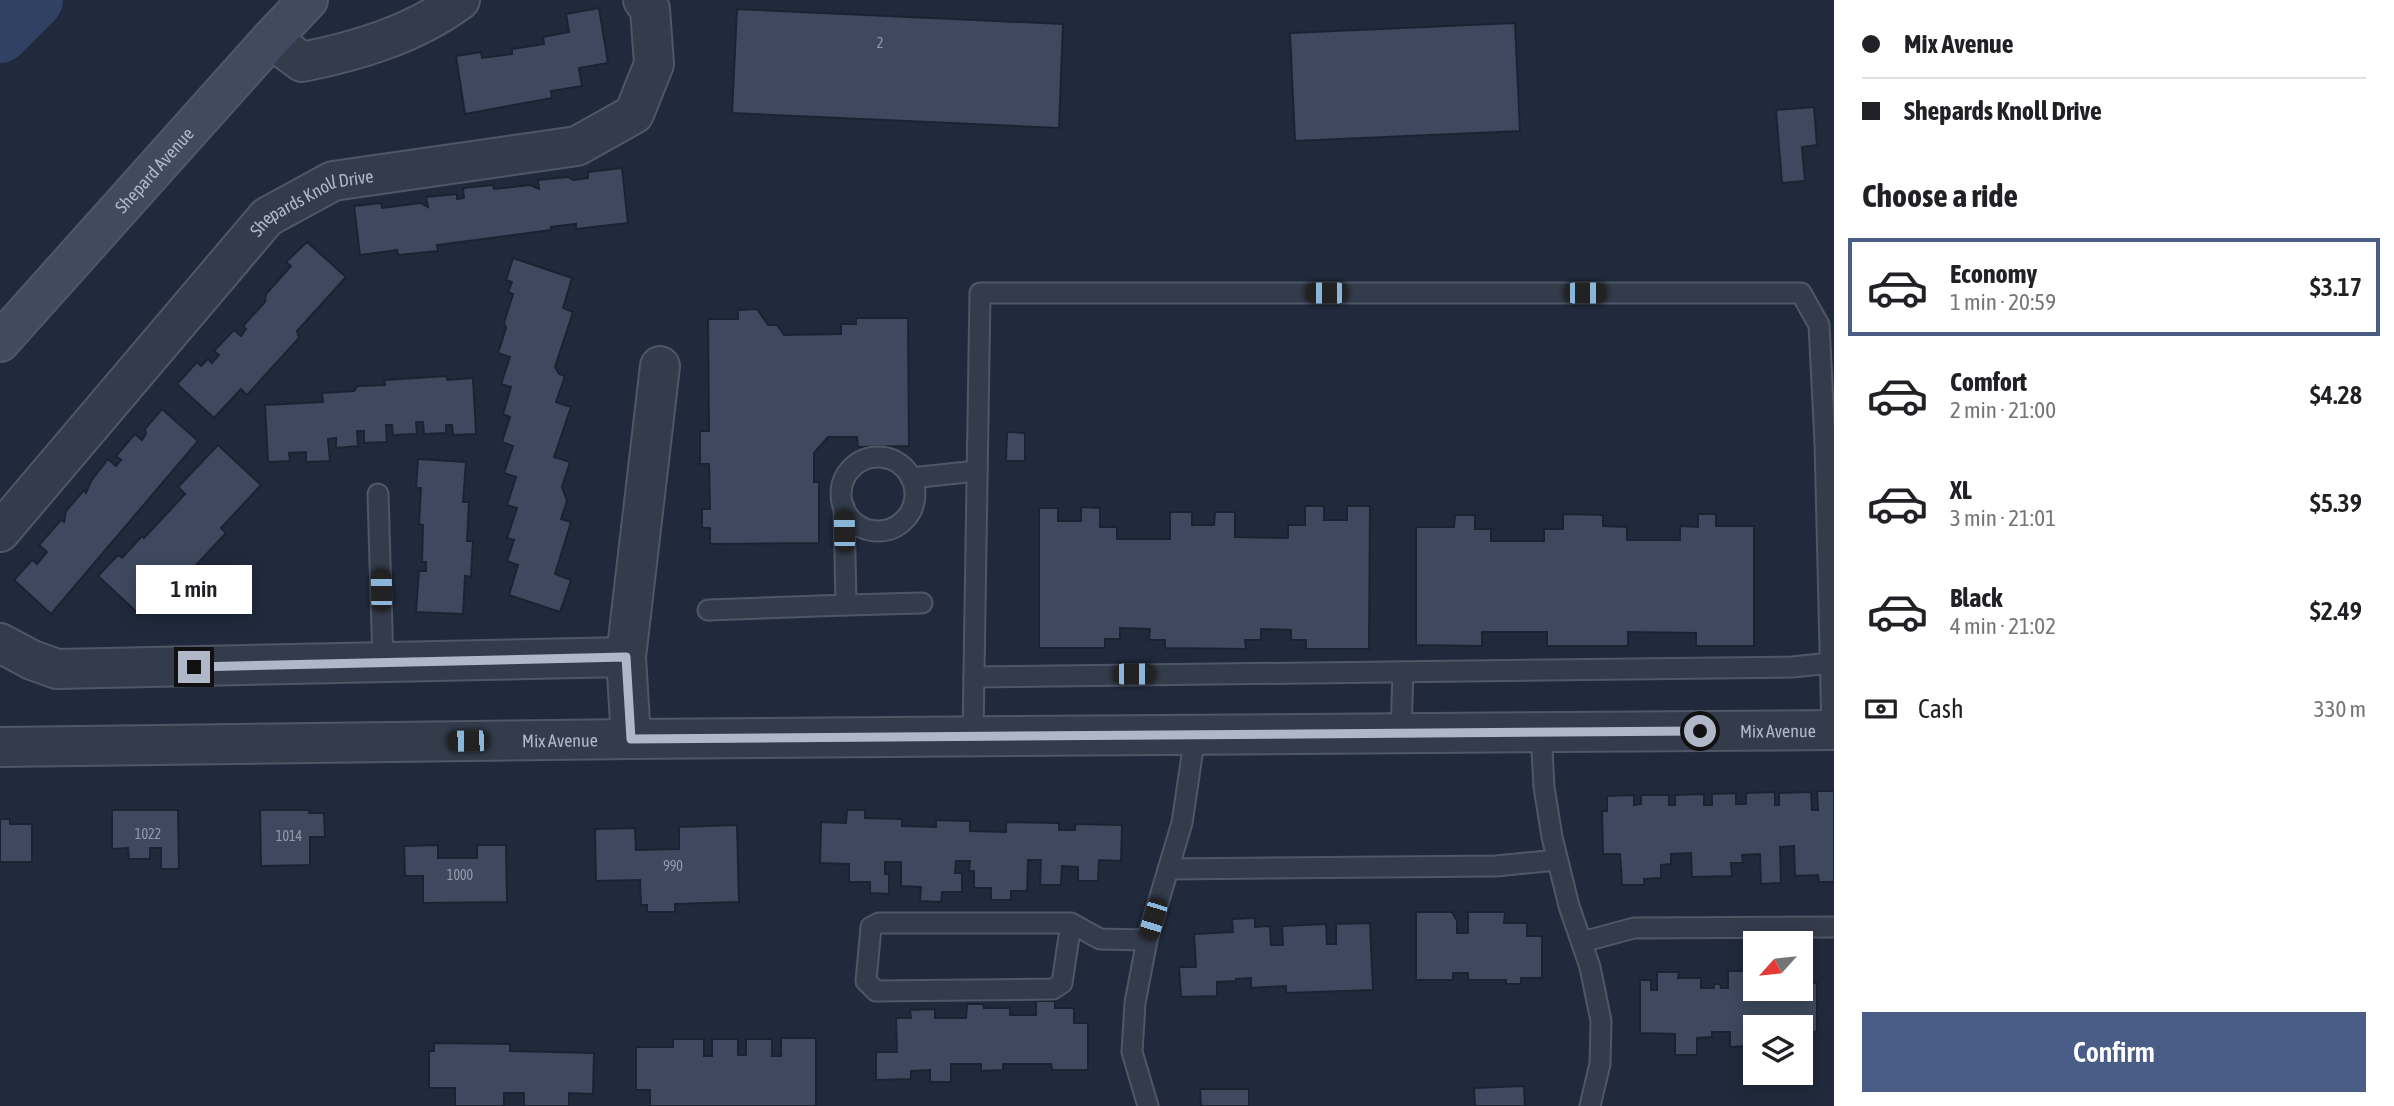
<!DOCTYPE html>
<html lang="en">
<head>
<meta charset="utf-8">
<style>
	:root { --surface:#fff; --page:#f2f2f2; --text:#202124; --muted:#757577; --line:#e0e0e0; --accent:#4a5d87 }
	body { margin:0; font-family:"Asap Condensed",sans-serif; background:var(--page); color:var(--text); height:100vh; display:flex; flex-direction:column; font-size:26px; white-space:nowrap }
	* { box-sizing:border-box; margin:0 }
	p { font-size:23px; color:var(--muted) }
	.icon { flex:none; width:38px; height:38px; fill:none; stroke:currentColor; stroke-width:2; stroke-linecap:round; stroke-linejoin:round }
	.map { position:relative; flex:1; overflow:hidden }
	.panel { display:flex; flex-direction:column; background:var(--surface); width:560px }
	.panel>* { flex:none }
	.guide { display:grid; align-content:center; height:154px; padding:0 28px; background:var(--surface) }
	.needle { width:46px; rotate:243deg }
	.fabs { position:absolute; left:1743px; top:931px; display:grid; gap:14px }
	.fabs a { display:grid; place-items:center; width:70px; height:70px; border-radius:0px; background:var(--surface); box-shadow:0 4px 18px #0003; font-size:35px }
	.end { position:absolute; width:32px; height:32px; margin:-16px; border:9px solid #afb7c8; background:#111; box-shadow:0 0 0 4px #111 }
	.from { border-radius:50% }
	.bubble { position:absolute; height:49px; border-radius:0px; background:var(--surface); box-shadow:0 4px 18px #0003; font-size:23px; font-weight:600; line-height:49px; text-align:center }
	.car { position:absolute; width:21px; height:42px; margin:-21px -10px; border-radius:9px; box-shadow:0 0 5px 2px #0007; background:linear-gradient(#222 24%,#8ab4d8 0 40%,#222 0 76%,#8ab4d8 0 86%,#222 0) }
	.guide b { display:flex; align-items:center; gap:24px; height:66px; font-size:26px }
	.guide b+b { border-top:2px solid var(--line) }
	.guide i { width:18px; height:18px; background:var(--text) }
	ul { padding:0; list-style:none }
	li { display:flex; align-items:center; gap:21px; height:98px; margin:0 14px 10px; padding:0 14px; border:4px solid transparent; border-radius:0px }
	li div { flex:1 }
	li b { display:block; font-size:26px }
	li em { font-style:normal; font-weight:600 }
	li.on { border-color:var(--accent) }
	li>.icon { width:63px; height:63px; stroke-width:1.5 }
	h2 { padding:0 28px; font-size:32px; line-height:84px }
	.pay { display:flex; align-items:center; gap:18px; height:77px; padding:0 28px; font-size:26px }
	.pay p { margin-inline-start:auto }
	.primary-button { display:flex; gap:14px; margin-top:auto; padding:14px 28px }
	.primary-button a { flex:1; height:80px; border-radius:0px; background:var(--accent); color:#fff; font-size:28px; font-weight:600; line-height:80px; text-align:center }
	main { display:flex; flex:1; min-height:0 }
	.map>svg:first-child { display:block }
</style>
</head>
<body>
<main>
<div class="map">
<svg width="1834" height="1106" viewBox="0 0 1834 1106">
	<rect width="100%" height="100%" fill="#202a3c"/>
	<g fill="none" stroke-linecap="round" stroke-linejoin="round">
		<polyline stroke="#304163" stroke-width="58" points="0,34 34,0"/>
	</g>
	<g fill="#3e495f" stroke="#1b2333" stroke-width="2">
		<polygon points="599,8 608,63 579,68 582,86 551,91 552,98 465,114 456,56 481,52 482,58 512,54 512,49 544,44 543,37 569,32 566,14"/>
		<polygon points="737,9 1063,24 1059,128 732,113"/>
		<polygon points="1515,23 1520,131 1295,141 1290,33"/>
		<polygon points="1814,107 1817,145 1802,147 1805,181 1782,183 1776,110"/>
		<polygon points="622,168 628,223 576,229 576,224 551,227 551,230 437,245 438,251 398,255 397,250 360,255 354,206 381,203 382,208 421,203 428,207 426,197 457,194 457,199 464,198 463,188 493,185 494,189 530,185 539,189 538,180 568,177 573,180 588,178 588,172"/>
		<polygon points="307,242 346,277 297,331 299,338 247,395 241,389 214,418 177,384 197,362 201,366 208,359 212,363 219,355 214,351 234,330 241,336 246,329 243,326 265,302 266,294 291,266 286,262"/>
		<polygon points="513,258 572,278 563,308 573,312 555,367 559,374 565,376 556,402 571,407 554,457 570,462 562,487 567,501 561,519 571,522 555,574 571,580 560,612 509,595 518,565 507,561 514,540 507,538 517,508 507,505 516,477 504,473 513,446 502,442 510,417 503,414 511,387 501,384 510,357 498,353 506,328 504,323 513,294 508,292 512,282 506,280"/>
		<polygon points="757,309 768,325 777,325 784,335 841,334 841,324 856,324 856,318 908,318 909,446 858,447 857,437 828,437 814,453 814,482 819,482 819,543 710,544 710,528 702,528 702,509 710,509 709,464 700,464 700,431 709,431 708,319 738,319 738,310"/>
		<polygon points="447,376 447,380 473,378 476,434 453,435 452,425 446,425 446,433 424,434 423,422 416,422 417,434 393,435 392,425 386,425 387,442 364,443 364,431 357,431 358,446 336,448 336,438 328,439 330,461 306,462 306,452 289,453 290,461 268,462 265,405 323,402 322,393 354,391 358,386 385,385 384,380"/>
		<polygon points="162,409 198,441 51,614 14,580 32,560 37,564 47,552 39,545 61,520 64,522 66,511 84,490 86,493 91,481 108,459 116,466 121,460 116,456 135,434 142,440 146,434 145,429"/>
		<polygon points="1007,432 1025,433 1025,461 1006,461"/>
		<polygon points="218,445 261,485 221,528 226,533 185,577 180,572 140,615 98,576 118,555 122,558 142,536 144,538 185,494 178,487"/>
		<polygon points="418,459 466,462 463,502 469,502 467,541 473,541 471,577 465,576 463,614 416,612 419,571 426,571 426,562 422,562 423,525 419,524 421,488 416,488"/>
		<polygon points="1305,506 1324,506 1324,520 1347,520 1347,506 1370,506 1369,649 1306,649 1306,640 1291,640 1291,630 1261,629 1261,640 1245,640 1246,649 1165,648 1165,640 1149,640 1150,629 1120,628 1120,639 1105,639 1105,648 1039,648 1039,508 1058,508 1058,521 1081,521 1081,507 1100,508 1100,527 1117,527 1117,539 1170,539 1170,512 1192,512 1192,525 1214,525 1215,512 1235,512 1235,537 1288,538 1288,525 1305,525"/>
		<polygon points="1563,514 1603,515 1603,526 1627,527 1627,540 1680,540 1680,526 1698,527 1698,514 1716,514 1716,526 1754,526 1754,646 1696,646 1696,633 1628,632 1628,646 1547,646 1547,632 1482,632 1482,646 1416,645 1416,527 1454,527 1455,515 1475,515 1475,529 1491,529 1491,541 1544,541 1544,529 1563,529"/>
		<polygon points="1817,791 1834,791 1834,882 1819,882 1818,875 1795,876 1794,846 1780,847 1781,883 1761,884 1760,854 1742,855 1743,863 1731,863 1732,876 1692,877 1691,853 1671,854 1671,864 1661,865 1661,878 1644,879 1644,885 1622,885 1620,854 1603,854 1602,811 1607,811 1607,796 1634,795 1634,805 1641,804 1641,795 1669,795 1669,805 1675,805 1675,795 1704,794 1704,805 1712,805 1712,794 1736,793 1736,804 1746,804 1746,793 1775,792 1775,805 1779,805 1779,793 1811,792 1812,810 1818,810"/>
		<polygon points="112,810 178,810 179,869 161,869 161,848 150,848 150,859 129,859 128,848 112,849"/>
		<polygon points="260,810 310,810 309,813 324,813 325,837 310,837 310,865 261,866"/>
		<polygon points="847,810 865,810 865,818 902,819 902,826 936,827 936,820 970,821 970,831 1006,832 1006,822 1059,823 1059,830 1075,830 1075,824 1122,825 1121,861 1099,860 1098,881 1078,881 1078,867 1062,866 1061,885 1040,885 1041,860 1028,860 1027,891 1011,891 1011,900 991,900 991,888 974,888 974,871 969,871 970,861 956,861 955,873 962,873 962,892 942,892 941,902 920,901 921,887 901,886 901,862 885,862 885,874 889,874 889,894 870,893 870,882 849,882 849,864 820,863 821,822 846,823"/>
		<polygon points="0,819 10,819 10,824 32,824 32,862 0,862"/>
		<polygon points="737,825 739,902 675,904 675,912 647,912 647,905 641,905 640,880 596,881 595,829 635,828 636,850 679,849 679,827"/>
		<polygon points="438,845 438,858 477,858 477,845 506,845 507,902 423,903 423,876 405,876 404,846"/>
		<polygon points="1416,912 1452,912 1457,921 1457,933 1468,933 1468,912 1505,912 1504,923 1527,923 1527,936 1542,936 1542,978 1521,978 1521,984 1506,984 1506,980 1468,980 1468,973 1453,973 1453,980 1416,980"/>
		<polygon points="1255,918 1255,927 1270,926 1271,945 1283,945 1282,926 1326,924 1327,944 1336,944 1336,924 1370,923 1373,990 1286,993 1286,986 1251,988 1251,978 1236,979 1236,981 1217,982 1217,996 1181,997 1179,967 1196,967 1194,934 1233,932 1232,919"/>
		<polygon points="1747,966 1755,966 1755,989 1801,989 1801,971 1803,971 1803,983 1817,983 1817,1032 1801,1031 1801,1027 1759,1026 1755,1027 1755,1042 1747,1042 1747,1046 1730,1047 1730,1032 1712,1032 1712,1037 1697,1038 1697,1055 1675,1055 1675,1034 1640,1033 1640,980 1651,980 1651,990 1657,990 1657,972 1679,972 1678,978 1701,978 1701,988 1714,988 1714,984 1720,984 1721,988 1728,988 1728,971 1748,971"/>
		<polygon points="1036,1001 1055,1001 1055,1008 1074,1008 1074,1023 1088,1023 1088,1070 1052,1070 1051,1064 1003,1064 1003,1070 981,1071 981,1064 951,1064 951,1082 930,1082 930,1070 911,1071 911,1079 876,1080 876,1052 897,1052 896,1018 911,1018 910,1010 935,1009 935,1018 966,1018 967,1004 983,1004 984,1008 1010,1008 1010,1015 1036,1015"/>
		<polygon points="781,1038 816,1038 816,1106 650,1106 650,1090 636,1090 636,1047 673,1047 673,1039 704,1039 704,1056 712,1056 712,1039 738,1039 738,1055 746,1055 746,1039 772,1039 772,1056 781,1056"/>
		<polygon points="434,1043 510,1044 510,1051 594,1053 593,1094 569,1093 569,1106 524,1106 524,1093 504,1093 504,1106 455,1106 455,1088 429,1088 429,1051 434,1051"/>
		<polygon points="1524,1086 1525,1106 1475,1106 1474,1088"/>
		<polygon points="1200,1089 1249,1089 1249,1106 1201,1106"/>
	</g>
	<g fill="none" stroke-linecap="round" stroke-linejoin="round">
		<g stroke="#4f5767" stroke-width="23">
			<g id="service">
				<circle cx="878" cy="494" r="37"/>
				<polyline points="911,478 977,471"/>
				<polyline points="378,494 383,663"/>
				<polyline points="844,507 846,605 922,603"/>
				<polyline points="708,610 846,605"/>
				<polyline points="974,677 1792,667 1831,663"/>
				<polyline points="1832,730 1825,442 1834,442"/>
				<polyline points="1541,732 1544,787 1552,837 1569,906 1590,967 1601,1021 1600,1064 1590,1106"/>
				<polyline points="1401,733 1403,672"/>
				<polyline points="973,736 980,293 1801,293 1819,325 1825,442"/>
				<polyline points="1168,869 1496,866 1557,860"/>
				<polyline points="1071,923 1062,983 1053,989 876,991 866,981 871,927 879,923 1071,923 1100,939 1147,940"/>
				<polyline points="1582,942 1634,928 1834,927"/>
				<polyline points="1148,1106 1132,1052 1135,1003 1147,940 1182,823 1195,735"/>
			</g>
		</g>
		<g stroke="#4f5767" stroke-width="42">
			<g id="minor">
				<path d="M 271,39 L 302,62 C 358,51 414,34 460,0"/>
				<path id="s1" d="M 0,532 L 267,217 L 333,181 L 577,146 L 634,114 L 654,64 L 650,9 L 643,0"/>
				<polyline points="0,643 32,660 57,669 626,657 631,739"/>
				<polyline points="626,657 660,366"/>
			</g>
		</g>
		<g stroke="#4f5767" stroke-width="42">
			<g id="tertiary">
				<path id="s2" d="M 0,747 L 631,739 L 1834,730"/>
			</g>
		</g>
		<g stroke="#4f5767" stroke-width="42">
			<g id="secondary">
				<path id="s3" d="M 0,342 L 271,39 L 308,0"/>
			</g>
		</g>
		<use href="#service" stroke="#343c4c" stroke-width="19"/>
		<use href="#minor" stroke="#343c4c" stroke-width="38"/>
		<use href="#tertiary" stroke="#343c4c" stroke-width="38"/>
		<use href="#secondary" stroke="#414b60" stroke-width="38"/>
	</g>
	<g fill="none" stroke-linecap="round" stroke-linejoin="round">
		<polyline stroke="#afb7c8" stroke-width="9" points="194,667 626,657 631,739 1700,731"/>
	</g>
	<g text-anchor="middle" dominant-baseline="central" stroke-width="6" stroke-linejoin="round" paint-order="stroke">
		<g font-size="14" fill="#939cae">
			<text x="880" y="43">2</text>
			<text x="148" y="834">1022</text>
			<text x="289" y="836">1014</text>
			<text x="673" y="866">990</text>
			<text x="460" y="875">1000</text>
		</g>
		<g font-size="18" fill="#afb7c8" stroke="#192131">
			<text stroke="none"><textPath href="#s3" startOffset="231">Shepard Avenue</textPath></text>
			<text stroke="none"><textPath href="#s1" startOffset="460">Shepards Knoll Drive</textPath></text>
			<text stroke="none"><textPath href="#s2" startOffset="1778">Mix Avenue</textPath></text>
			<text stroke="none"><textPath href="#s2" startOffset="560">Mix Avenue</textPath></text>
		</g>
	</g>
</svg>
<div class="fabs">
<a><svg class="needle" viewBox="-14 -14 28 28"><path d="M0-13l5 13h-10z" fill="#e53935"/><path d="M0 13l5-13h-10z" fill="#757577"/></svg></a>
<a><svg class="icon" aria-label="layers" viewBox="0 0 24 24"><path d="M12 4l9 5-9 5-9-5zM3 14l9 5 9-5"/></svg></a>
</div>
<i class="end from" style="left:1700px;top:731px"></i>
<i class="end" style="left:194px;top:667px"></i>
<div class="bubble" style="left:136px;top:565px;width:116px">1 min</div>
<i class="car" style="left:1326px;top:293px;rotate:270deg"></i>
<i class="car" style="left:1585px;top:293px;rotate:90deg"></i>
<i class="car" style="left:844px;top:531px;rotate:359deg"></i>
<i class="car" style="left:381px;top:590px;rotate:359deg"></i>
<i class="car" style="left:1134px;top:674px;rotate:90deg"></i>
<i class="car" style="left:468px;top:741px;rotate:269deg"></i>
<i class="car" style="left:1153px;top:919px;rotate:197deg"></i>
</div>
<section class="panel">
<div class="guide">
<b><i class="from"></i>Mix Avenue</b>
<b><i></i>Shepards Knoll Drive</b>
</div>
<h2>Choose a ride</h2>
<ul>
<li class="on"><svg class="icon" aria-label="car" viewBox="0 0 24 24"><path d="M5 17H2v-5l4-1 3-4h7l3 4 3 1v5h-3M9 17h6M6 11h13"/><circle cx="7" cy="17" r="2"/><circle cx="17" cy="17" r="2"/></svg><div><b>Economy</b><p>1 min · 20:59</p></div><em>$3.17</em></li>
<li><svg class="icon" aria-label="car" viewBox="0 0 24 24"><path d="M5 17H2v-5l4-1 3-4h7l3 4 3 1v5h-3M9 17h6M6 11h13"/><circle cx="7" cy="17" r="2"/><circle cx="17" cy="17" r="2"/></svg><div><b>Comfort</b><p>2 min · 21:00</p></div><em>$4.28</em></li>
<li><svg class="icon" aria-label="car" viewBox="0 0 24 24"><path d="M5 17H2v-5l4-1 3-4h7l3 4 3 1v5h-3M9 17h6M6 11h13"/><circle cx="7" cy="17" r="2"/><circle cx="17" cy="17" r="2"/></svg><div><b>XL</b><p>3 min · 21:01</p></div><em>$5.39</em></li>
<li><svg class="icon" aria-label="car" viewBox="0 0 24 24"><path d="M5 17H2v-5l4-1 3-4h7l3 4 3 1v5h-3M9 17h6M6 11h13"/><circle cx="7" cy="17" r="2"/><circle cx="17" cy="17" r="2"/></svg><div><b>Black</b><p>4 min · 21:02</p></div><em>$2.49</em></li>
</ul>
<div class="pay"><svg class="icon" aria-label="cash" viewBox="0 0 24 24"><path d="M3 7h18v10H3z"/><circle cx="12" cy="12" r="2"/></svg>Cash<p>330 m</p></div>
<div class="primary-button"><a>Confirm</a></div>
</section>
</main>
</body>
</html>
